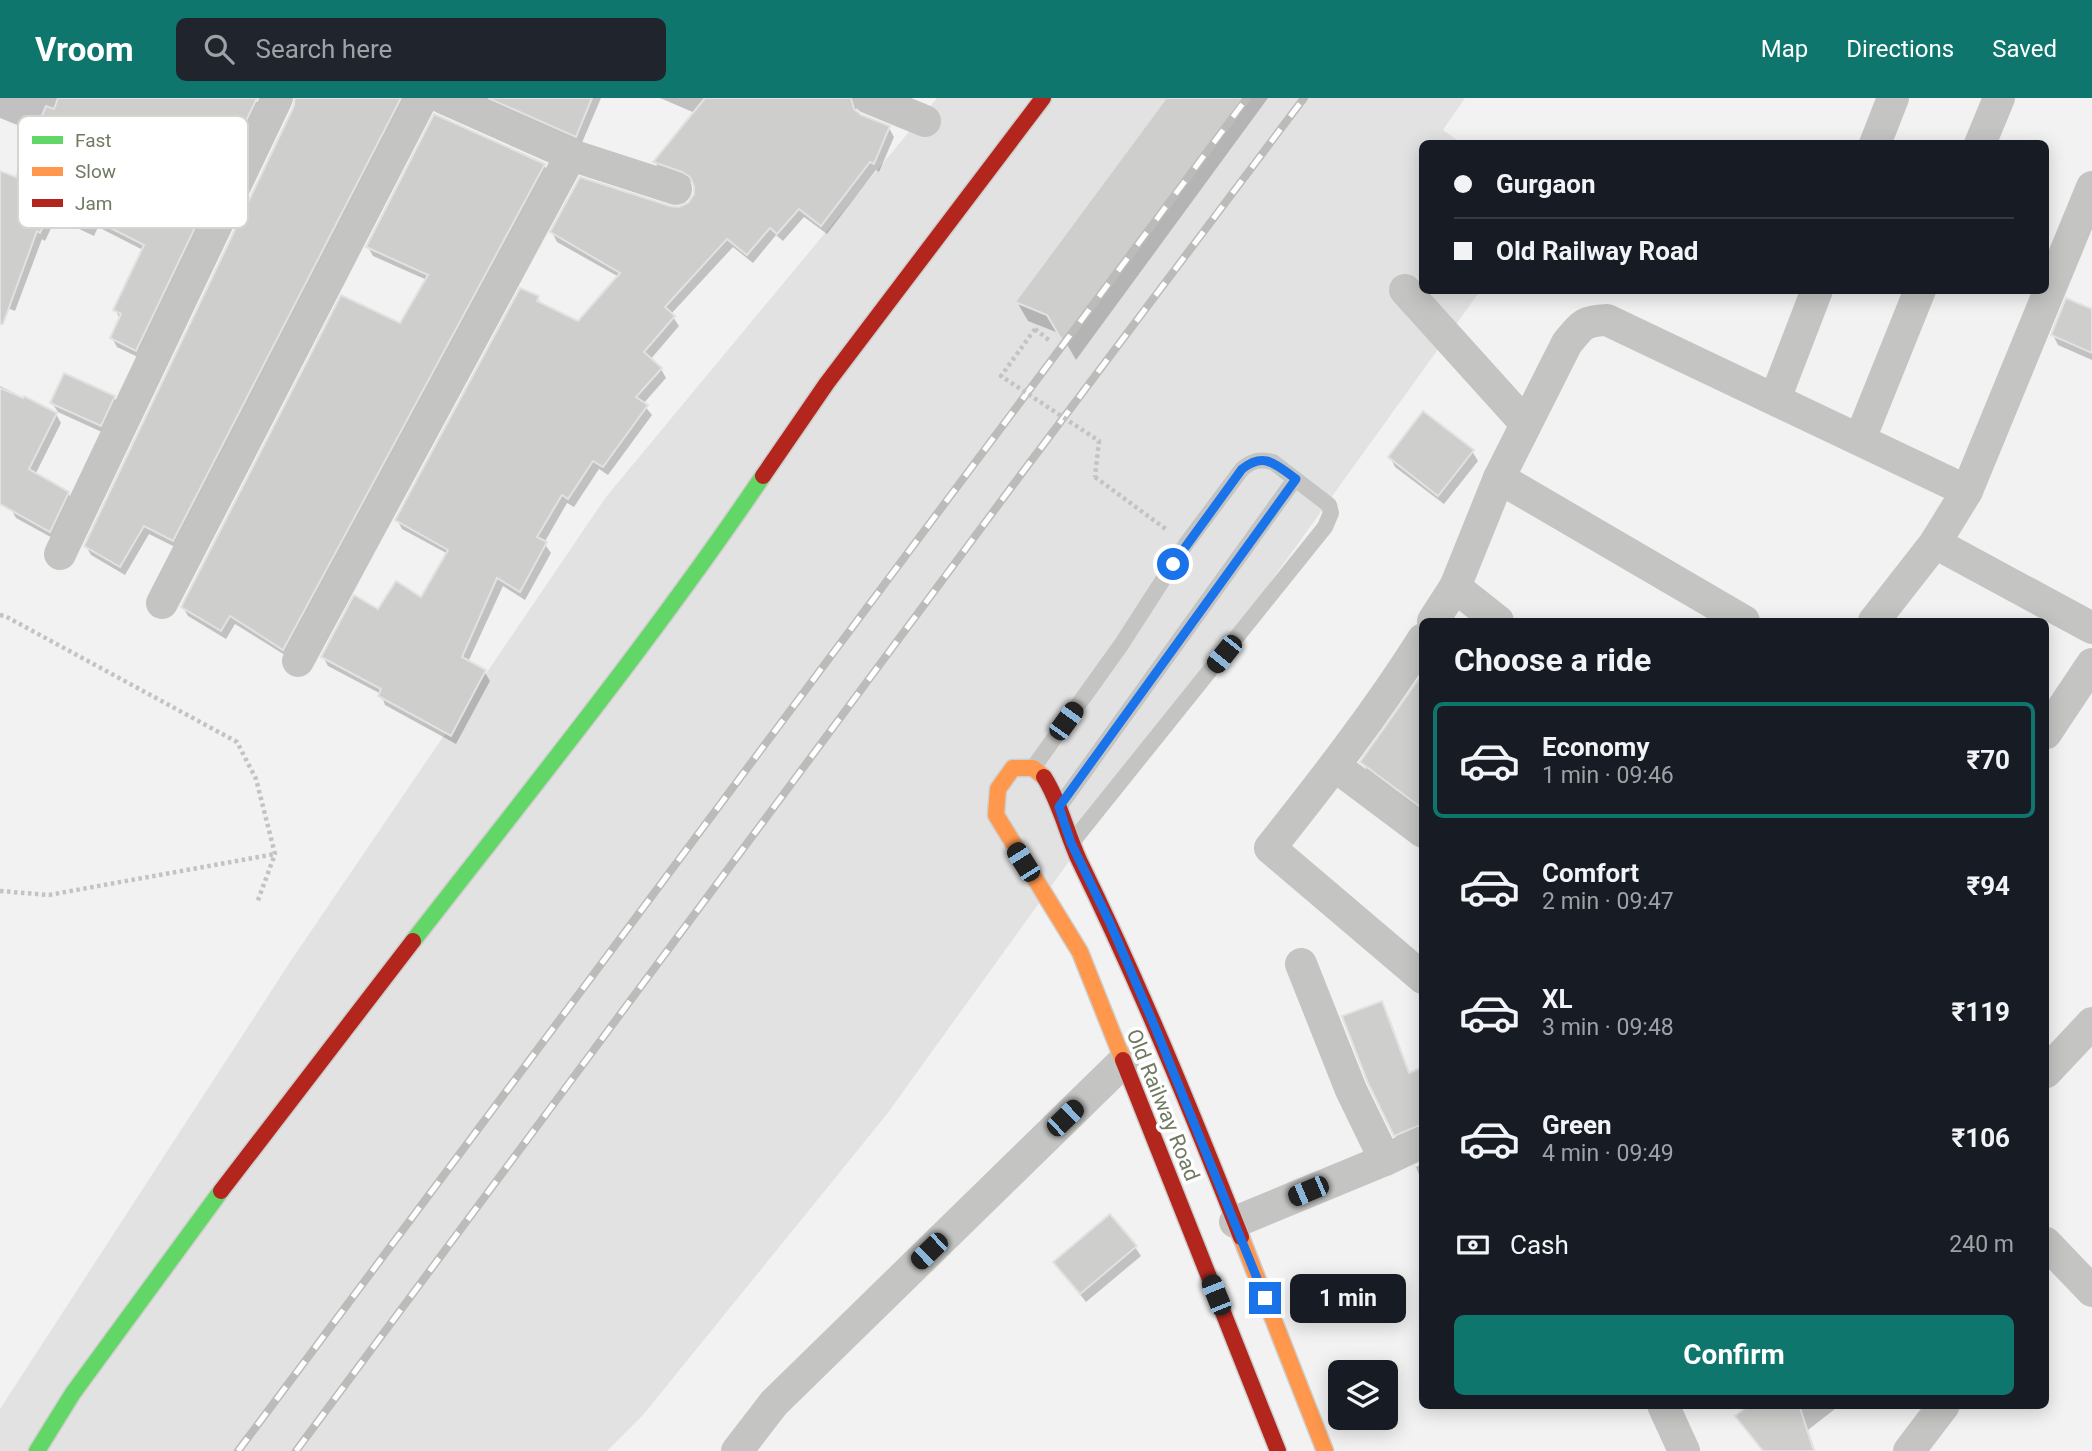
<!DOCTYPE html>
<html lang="en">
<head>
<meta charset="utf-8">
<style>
	:root { --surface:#171b24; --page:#20242c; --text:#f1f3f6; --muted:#9ea1a6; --line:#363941; --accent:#0f766e }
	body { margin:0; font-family:Roboto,sans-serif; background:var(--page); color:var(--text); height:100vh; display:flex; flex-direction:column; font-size:26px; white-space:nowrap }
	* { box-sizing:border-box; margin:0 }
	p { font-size:23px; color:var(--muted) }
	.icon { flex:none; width:38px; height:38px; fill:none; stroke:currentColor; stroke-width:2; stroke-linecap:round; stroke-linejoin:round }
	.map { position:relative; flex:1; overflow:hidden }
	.details { position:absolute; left:1419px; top:520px; width:630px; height:791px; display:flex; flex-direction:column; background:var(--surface); border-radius:10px; box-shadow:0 4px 18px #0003 }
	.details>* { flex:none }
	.top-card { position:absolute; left:1419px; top:42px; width:630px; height:154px; border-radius:10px; box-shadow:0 4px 18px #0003; display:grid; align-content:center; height:154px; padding:0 35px; background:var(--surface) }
	.fabs { position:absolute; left:1328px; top:1262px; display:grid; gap:14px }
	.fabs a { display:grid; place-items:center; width:70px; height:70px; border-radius:10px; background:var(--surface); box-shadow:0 4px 18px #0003; font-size:35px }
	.end { position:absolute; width:32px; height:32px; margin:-16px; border:9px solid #1a73e8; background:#fff; box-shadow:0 0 0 4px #fff }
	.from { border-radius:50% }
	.bubble { position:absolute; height:49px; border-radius:10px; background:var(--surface); box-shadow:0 4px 18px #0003; font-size:23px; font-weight:700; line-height:49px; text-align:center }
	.car { position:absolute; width:21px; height:42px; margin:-21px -10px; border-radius:9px; box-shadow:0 0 5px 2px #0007; background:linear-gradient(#222 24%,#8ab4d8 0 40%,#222 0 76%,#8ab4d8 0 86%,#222 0) }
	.top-card b { display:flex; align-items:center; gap:24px; height:66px; font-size:26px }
	.top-card b+b { border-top:2px solid var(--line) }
	.top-card i { width:18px; height:18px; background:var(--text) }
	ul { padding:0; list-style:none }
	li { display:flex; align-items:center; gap:21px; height:116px; margin:0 14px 10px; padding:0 21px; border:4px solid transparent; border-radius:10px }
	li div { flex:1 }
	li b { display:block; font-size:26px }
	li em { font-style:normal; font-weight:700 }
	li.on { border-color:var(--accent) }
	li>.icon { width:63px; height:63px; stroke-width:1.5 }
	h2 { padding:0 35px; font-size:32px; line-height:84px }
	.pay { display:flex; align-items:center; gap:18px; height:77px; padding:0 35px; font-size:26px }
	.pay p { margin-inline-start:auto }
	.cta { display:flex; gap:14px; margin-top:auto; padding:14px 35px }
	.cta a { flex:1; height:80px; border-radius:10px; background:var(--accent); color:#fff; font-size:28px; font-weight:700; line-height:80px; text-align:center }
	header { display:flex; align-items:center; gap:42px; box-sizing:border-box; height:98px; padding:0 35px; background:var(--accent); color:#fff }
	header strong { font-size:33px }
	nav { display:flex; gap:38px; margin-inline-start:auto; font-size:24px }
	.search { width:490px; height:63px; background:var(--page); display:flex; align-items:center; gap:18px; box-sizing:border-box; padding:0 24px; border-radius:10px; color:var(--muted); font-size:26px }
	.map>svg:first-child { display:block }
</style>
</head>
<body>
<header>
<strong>Vroom</strong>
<div class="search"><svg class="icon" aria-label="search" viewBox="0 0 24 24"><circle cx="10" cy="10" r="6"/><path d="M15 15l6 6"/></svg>Search here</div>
<nav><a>Map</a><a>Directions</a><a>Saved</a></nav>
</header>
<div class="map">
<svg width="2092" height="1353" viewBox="0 0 2092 1353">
	<rect width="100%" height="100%" fill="#f3f2f3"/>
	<polygon fill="#e3e2e2" points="937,0 1465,0 1443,32 1461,45 1423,46 1423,192 1480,193 887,1016 643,1317 607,1353 0,1353 0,1311 290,864 606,399"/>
	<g fill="#0003">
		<polygon points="0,0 254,0 261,10 142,261 117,249 112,240 121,222 115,212 143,152 98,129 94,138 56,120 45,143 42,141 15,213 0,207 0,75 17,82 37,35 0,20"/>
		<polygon points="301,0 411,0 179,451 149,436 125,477 91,457 86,448"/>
		<polygon points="475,0 601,0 581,47"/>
		<polygon points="660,0 858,0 856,14 889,30 894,39 879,74 876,72 827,136 804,119 783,143 776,137 753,165 733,149 671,216 679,228 650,262 661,271 666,280 643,306 652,317 608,377 599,371 574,409 567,405 544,445 551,455 525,502 503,488 468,564 484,573 490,583 456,646 385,607 381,596 328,568 323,559 379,513 421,501 448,456 402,431 397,422 538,200 541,206 579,225 619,179 557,144 552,134 670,110 679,111 689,106 695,97 696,87 688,82 660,73 655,64 695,15"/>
		<polygon points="1168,0 1268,0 1076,262 1061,236 1028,223 1017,204"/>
		<polygon points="544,67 549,76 288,559 235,526 226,541 188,518 183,509 401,227 427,182 373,158 368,149"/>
		<polygon points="2092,213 2092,262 2058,247 2053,237"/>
		<polygon points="0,288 56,316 61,325 35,377 68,395 74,405 56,442 16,420 11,411 0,360"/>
		<polygon points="114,299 119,309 106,336 58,314 52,305"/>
		<polygon points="1472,353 1478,363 1444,406 1395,369 1390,359"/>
		<polygon points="1423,578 1423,720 1373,682 1362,664"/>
		<polygon points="1381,905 1389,919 1410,976 1423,971 1423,1043 1403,1050 1395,1037"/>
		<polygon points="1423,1066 1423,1087 1416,1069"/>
		<polygon points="1135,1149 1141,1158 1086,1204 1055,1165"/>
		<polygon points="1752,1307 1840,1307 1808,1332 1815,1353 1763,1353 1743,1328"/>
	</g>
	<g fill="#cececc" stroke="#e2e2e2" stroke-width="2">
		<polygon points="58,0 257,0 136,253 110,240 121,216 113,212 144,147 93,121 88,130 51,112 40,135 37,133 3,226 0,226 0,73 16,79 46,8 54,11"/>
		<polygon points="295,0 401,0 173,443 144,428 120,469 84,448 294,8"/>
		<polygon points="488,0 592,0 576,39"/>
		<polygon points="705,0 851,0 854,11 861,17 890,28 874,66 870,64 821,128 799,111 777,136 770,130 747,157 727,141 665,209 675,218 644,254 662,270 636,299 648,307 603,369 593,363 568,401 562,397 537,439 547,444 520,494 497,480 462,559 486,572 451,638 378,598 381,591 321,559 354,497 378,511 396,483 421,499 448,452 395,422 520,190 539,198 537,203 578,223 620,175 550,134 580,79 670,108 679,109 688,105 694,96 694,88 690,79 682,74 653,64"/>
		<polygon points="1166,0 1243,0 1063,244 1047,217 1015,204"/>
		<polygon points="434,16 545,66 283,552 230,518 221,533 181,509 341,197 400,225 428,177 366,149"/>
		<polygon points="2066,200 2092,211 2092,255 2051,237"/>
		<polygon points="64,275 115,298 101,328 50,305"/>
		<polygon points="0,290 23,300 24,298 57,315 29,371 69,394 50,434 0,406"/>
		<polygon points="1423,313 1474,352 1438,398 1388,359"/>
		<polygon points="1423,575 1423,711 1360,664"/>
		<polygon points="1382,903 1409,975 1423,969 1423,1026 1394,1038 1368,985 1342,918"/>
		<polygon points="1110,1116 1137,1148 1080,1196 1053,1164"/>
		<polygon points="1749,1307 1799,1307 1814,1353 1763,1353 1735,1318"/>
	</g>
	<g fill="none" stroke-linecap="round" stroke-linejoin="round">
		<g stroke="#cecfcd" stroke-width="19">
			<g id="fast">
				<path d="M 413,843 C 532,690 654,539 763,378"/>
				<polyline points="37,1353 73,1295 221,1093"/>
			</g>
		</g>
		<g stroke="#cecfcd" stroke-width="19">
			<g id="slow">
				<polyline points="1044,679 1033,670 1013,670 998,691 996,717 1080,854 1123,962"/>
				<polyline points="1241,1139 1325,1353"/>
			</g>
		</g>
		<g stroke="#cecfcd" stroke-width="19">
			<g id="jam">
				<polyline points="763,378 827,285 1043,0"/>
				<path d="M 1044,679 C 1059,702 1067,736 1079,762 C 1139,885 1191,1012 1241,1139"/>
				<polyline points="1123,962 1278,1353"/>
				<polyline points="221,1093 413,843"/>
			</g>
		</g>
		<g stroke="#c3c3c1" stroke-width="4.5" stroke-dasharray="3.5 3.5" stroke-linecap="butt">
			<polyline points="1035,231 1050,243"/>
			<polyline points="1095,379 1167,432"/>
			<polyline points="0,517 5,518 237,644 256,681 275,756 257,805"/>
			<polyline points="0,793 49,797 275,756"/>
		</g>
		<g stroke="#c4c5c3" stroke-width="16">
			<path d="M 1033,670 L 1121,547 L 1186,446 L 1242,371 C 1253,362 1259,361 1273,364 L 1329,407 L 1331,415 L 1325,429 L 1073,743"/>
			<polyline points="1059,709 1295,381"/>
		</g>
		<g stroke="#c4c5c3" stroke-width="32">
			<polyline points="443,0 571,57 676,91"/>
			<polyline points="869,0 925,23"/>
			<polyline points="1875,46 1893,0"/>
			<polyline points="1980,46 1999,0"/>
			<polyline points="1405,192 1526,326"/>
			<polyline points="1775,301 1817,192"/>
			<polyline points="1860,341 1920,192"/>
			<polyline points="1499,380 1744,523"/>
			<polyline points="1935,445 2092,530"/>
			<polyline points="60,456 277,0"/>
			<polyline points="1455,489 1498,523"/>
			<polyline points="162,505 422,0"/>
			<path d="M 1433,523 L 1455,489 L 1499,380 L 1567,245 C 1582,227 1583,223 1607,222 L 1967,393"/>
			<polyline points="1874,523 1935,445 1967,393 2092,89"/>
			<path d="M 1423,541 C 1377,614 1324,682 1270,750 L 1423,880"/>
			<polyline points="298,563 571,57"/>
			<polyline points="2046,635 2092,566"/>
			<polyline points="1335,668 1423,734"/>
			<polyline points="1301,866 1351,992 1385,1062"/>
			<polyline points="2046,974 2092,925"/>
			<polyline points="1235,1124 1385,1062 1423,1044"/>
			<polyline points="2046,1145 2092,1193"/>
			<polyline points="1663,1307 1684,1353"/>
			<polyline points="737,1353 774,1305 1123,964"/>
			<polyline points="1909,1353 1944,1307"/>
		</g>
		<use href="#fast" stroke="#63d668" stroke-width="16"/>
		<use href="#slow" stroke="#ff974d" stroke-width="16"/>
		<use href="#jam" stroke="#b3261e" stroke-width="16"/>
		<g stroke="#bbbcb9" stroke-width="8">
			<g id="rail">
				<polyline points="238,1353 1247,0"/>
				<polyline points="296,1353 1013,387 1304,0"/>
			</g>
		</g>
		<use href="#rail" stroke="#fff" stroke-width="5" stroke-dasharray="16" stroke-linecap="butt"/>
		<polyline stroke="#c3c3c1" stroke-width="4.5" stroke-dasharray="3.5 3.5" stroke-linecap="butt" points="1035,231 1001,278 1099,343 1095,379"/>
	</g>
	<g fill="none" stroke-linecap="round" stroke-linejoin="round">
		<path stroke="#1a73e8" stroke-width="9" d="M 1173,466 L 1242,371 C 1265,353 1276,367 1296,381 L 1059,709 L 1071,745 L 1110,825 L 1155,929 L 1265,1200"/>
	</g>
	<g text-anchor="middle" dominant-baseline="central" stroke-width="7" stroke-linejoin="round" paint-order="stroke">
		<g font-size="21" fill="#6f7a61" stroke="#fff">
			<text transform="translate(1163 1007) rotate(68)">Old Railway Road</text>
		</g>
	</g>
	<rect x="18" y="18" width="230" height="112" rx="10" fill="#fff" stroke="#d4d7d0" stroke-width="2"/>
	<rect x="32" y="38" width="31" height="8" fill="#63d668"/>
	<rect x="32" y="69" width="31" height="9" fill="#ff974d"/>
	<rect x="32" y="101" width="31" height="8" fill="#b3261e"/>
	<g font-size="19" fill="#6f7a61">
		<text x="75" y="49">Fast</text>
		<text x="75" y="80">Slow</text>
		<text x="75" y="112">Jam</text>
	</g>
</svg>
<div class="fabs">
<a><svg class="icon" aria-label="layers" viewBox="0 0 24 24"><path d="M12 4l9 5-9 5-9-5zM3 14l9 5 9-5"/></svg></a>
</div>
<i class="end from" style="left:1173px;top:466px"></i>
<i class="end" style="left:1265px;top:1200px"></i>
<div class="bubble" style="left:1290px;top:1176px;width:116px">1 min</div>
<i class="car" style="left:1224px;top:556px;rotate:219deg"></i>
<i class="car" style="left:1066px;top:623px;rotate:36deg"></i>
<i class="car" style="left:1023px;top:764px;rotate:328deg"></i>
<i class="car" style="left:1065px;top:1020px;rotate:46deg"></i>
<i class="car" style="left:1308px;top:1093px;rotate:247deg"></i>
<i class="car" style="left:929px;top:1153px;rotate:226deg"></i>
<i class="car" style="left:1216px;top:1197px;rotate:338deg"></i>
<div class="top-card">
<b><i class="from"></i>Gurgaon</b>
<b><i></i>Old Railway Road</b>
</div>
<section class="details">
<h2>Choose a ride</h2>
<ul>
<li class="on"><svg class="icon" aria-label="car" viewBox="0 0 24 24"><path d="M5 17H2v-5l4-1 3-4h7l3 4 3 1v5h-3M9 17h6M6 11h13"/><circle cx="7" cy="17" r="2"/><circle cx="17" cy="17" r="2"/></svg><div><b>Economy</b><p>1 min · 09:46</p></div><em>₹70</em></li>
<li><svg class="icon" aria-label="car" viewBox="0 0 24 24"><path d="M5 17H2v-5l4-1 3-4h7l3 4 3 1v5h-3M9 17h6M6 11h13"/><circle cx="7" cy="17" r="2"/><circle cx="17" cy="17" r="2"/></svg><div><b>Comfort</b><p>2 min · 09:47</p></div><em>₹94</em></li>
<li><svg class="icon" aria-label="car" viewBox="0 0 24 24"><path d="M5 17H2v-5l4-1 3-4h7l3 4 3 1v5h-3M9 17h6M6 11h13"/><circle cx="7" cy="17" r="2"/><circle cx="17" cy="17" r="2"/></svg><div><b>XL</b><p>3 min · 09:48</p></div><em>₹119</em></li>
<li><svg class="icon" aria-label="car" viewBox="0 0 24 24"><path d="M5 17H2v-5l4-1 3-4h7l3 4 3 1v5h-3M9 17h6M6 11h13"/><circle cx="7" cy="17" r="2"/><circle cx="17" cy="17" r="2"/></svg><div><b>Green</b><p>4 min · 09:49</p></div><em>₹106</em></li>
</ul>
<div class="pay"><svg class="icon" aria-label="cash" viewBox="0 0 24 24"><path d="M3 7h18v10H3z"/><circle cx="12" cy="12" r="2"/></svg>Cash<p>240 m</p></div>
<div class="cta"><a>Confirm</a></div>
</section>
</div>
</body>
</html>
